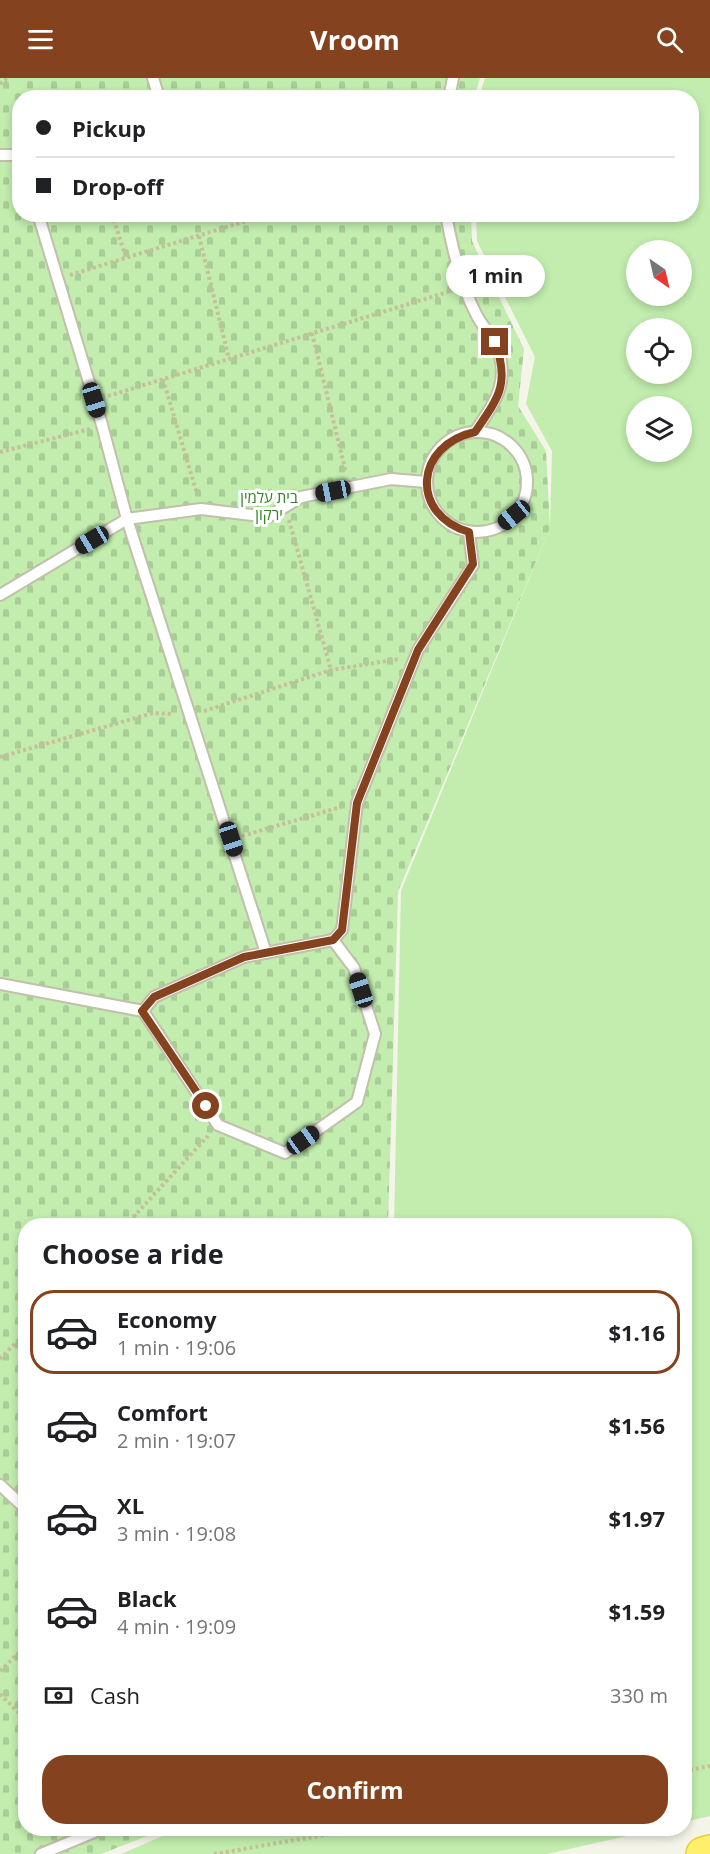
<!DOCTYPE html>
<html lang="en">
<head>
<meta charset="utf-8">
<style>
	:root { --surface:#fff; --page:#f6f6f6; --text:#202124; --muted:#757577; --line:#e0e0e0; --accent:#84431e }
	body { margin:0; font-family:"Open Sans","Noto Sans Hebrew",sans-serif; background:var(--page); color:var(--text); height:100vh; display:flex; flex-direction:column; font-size:22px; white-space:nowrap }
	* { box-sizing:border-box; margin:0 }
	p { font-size:20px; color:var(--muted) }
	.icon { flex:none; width:33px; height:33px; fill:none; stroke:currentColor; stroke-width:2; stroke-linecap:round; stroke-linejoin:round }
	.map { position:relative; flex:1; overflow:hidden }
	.details { position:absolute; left:18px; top:1140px; width:674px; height:618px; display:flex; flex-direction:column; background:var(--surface); border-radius:24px; box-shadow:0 3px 9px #0003 }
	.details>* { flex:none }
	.top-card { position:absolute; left:12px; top:12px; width:687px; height:132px; border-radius:24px; box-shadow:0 3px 9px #0003; display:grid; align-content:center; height:132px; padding:0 24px; background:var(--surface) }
	.needle { width:39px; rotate:146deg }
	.tools { position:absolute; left:626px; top:162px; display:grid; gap:12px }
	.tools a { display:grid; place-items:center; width:66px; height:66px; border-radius:50%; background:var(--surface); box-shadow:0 3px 9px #0003; font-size:30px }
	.end { position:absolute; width:27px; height:27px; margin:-14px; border:8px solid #84431e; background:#fff; box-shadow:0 0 0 3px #fff }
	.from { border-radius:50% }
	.bubble { position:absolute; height:42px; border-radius:21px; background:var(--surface); box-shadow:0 3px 9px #0003; font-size:20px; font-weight:700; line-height:42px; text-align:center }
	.car { position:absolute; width:18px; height:36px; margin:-18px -9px; border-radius:8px; box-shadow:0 0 4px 2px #0007; background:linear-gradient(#222 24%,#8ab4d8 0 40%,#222 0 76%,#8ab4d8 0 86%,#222 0) }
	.top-card b { display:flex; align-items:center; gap:21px; height:57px; font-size:22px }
	.top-card b+b { border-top:2px solid var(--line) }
	.top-card i { width:15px; height:15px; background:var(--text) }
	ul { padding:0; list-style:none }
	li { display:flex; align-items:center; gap:18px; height:84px; margin:0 12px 9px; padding:0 12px; border:3px solid transparent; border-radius:24px }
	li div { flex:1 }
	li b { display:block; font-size:22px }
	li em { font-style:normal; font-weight:700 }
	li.active { border-color:var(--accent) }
	li>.icon { width:54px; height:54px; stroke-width:1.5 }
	h2 { padding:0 24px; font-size:27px; line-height:72px }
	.pay { display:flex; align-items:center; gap:15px; height:66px; padding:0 24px; font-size:22px }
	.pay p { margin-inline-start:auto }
	.action { display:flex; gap:12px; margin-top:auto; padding:12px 24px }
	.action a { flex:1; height:69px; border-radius:24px; background:var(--accent); color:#fff; font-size:24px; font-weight:700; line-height:69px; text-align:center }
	header { display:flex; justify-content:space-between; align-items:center; height:78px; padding:0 24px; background:var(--accent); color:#fff; font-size:27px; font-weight:700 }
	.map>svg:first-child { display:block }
</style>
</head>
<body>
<header><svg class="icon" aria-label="menu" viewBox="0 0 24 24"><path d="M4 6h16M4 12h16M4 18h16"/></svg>Vroom<svg class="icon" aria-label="search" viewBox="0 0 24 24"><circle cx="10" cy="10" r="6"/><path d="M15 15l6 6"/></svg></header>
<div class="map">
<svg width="710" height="1776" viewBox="0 0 710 1776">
	<defs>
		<pattern id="cemetery-stones" width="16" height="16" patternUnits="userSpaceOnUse" patternTransform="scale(1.5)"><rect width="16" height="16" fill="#c2edae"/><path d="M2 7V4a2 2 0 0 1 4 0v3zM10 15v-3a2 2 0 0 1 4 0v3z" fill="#a8cd96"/></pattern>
	</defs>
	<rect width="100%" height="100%" fill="#f5f4e8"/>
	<g fill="#c2edae" fill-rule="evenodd">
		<path d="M 485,0 L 710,0 L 710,1738 L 684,1744 L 684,1148 L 394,1148 L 401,813 L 550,450 L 552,373 L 526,326 L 535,279 L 477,163 L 476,137 L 692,136 L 692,20 L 479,19 ZM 636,172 L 681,172 L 681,218 L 636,218 ZM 636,250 L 681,250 L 681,296 L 636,296 ZM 636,328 L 681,328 L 681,374 L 636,374 Z"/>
		<polygon points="181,1750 658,1750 658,1751 547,1776 121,1776"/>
	</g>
	<polygon fill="url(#cemetery-stones)" points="0,0 480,0 474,20 20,20 20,136 471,137 472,163 524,271 518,328 546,373 550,450 398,814 388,1147 26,1148 26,1750 165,1751 101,1776 0,1776"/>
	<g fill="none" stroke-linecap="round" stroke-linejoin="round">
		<g stroke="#c2bfaa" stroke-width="14">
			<g id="service">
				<polyline points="153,0 159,20"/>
				<polyline points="449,20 453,0"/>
				<polyline points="0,77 20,77"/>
				<polyline points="38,136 102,347 127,441 266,875"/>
				<path d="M 446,136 C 452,170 461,208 477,238 C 482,248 491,256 495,265 C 512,302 495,324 475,354"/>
				<circle cx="477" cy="404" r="50"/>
				<polyline points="0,517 127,441 201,431 268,439 301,419 391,401 426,404"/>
				<polyline points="333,862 342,852 357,725 418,572 473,487 469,454"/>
				<polyline points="0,906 143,933 218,1047 285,1075 357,1024 375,956 354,890 333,862 244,879 154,919 143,933"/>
				<polyline points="0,1407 26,1431"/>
				<polyline points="41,1776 104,1750"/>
			</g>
		</g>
		<g stroke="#ebd02d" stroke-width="36">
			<polyline id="motorway" points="703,1776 710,1774"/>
		</g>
		<g stroke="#c5bf9a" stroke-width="4" stroke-dasharray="3 3" stroke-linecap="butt">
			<polyline points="0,6 7,0"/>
			<polyline points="112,136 126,180"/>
			<polyline points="199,158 229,281"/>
			<polyline points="70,197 269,136"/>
			<polyline points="312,255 346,395"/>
			<polyline points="163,301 197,416"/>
			<polyline points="108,318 451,213"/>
			<polyline points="0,374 90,351"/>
			<polyline points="289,442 331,592"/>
			<polyline points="204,633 331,592 399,581"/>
			<polyline points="0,679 153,635 173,636"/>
			<polyline points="242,758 341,729"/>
			<polyline points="134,1137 145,1148"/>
			<polyline points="125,1148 208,1058"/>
			<polyline points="0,1281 26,1254"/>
			<polyline points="0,1593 26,1568"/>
			<polyline points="0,1616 26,1642"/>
			<polyline points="684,1693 710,1688"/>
			<polyline points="214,1776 365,1750"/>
		</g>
		<use href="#service" stroke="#fff" stroke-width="10"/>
		<use href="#motorway" stroke="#ffef6a" stroke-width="33"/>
	</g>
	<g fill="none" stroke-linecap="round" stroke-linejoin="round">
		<path stroke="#84431e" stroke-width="8" d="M 206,1028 L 142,933 L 154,919 L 244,879 L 333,862 L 342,852 L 357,725 L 418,572 L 473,486 L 469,454 C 409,436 415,367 475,354 C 499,319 510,306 495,264"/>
	</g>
	<g text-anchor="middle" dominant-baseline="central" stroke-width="6" stroke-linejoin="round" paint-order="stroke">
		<g font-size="15" fill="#328223" stroke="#fff">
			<text x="269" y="419">בית עלמין<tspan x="269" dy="17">ירקון</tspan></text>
		</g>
	</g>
</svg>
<div class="tools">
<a><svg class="needle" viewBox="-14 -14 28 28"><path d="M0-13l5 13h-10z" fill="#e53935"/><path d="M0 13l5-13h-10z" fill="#757577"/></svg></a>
<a><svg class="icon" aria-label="locate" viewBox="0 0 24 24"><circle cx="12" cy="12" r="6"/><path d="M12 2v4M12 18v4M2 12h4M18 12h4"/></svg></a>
<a><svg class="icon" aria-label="layers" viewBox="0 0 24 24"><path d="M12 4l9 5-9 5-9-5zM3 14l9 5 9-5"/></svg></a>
</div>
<i class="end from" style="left:206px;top:1028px"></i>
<i class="end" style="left:495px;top:264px"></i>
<div class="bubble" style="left:446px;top:177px;width:99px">1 min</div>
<i class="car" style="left:94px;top:322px;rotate:163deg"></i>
<i class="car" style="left:333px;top:413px;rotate:259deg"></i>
<i class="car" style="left:514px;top:437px;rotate:231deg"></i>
<i class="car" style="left:92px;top:462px;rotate:239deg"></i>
<i class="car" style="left:231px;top:761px;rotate:162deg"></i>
<i class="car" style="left:361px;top:912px;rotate:342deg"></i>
<i class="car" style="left:303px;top:1062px;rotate:55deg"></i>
<div class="top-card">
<b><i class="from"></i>Pickup</b>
<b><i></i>Drop-off</b>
</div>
<section class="details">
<h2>Choose a ride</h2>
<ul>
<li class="active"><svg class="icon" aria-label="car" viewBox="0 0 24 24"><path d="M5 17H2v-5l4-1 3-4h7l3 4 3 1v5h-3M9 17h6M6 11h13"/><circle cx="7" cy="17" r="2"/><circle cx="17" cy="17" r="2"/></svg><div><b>Economy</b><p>1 min · 19:06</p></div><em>$1.16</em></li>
<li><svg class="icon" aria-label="car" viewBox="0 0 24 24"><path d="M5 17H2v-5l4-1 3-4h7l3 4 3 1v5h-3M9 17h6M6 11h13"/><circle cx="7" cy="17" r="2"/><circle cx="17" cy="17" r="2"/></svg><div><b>Comfort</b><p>2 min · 19:07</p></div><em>$1.56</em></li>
<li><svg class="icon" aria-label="car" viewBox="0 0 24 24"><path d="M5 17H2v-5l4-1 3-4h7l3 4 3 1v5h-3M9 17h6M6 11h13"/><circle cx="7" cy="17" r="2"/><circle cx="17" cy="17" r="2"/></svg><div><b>XL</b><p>3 min · 19:08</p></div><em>$1.97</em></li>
<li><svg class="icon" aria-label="car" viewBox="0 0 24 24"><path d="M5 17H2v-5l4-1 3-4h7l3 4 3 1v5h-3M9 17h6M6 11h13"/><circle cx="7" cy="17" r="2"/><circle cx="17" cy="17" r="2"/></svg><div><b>Black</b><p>4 min · 19:09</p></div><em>$1.59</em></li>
</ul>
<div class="pay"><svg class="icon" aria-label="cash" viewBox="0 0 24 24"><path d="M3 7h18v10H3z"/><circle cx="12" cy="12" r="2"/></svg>Cash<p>330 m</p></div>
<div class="action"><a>Confirm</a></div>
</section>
</div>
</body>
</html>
